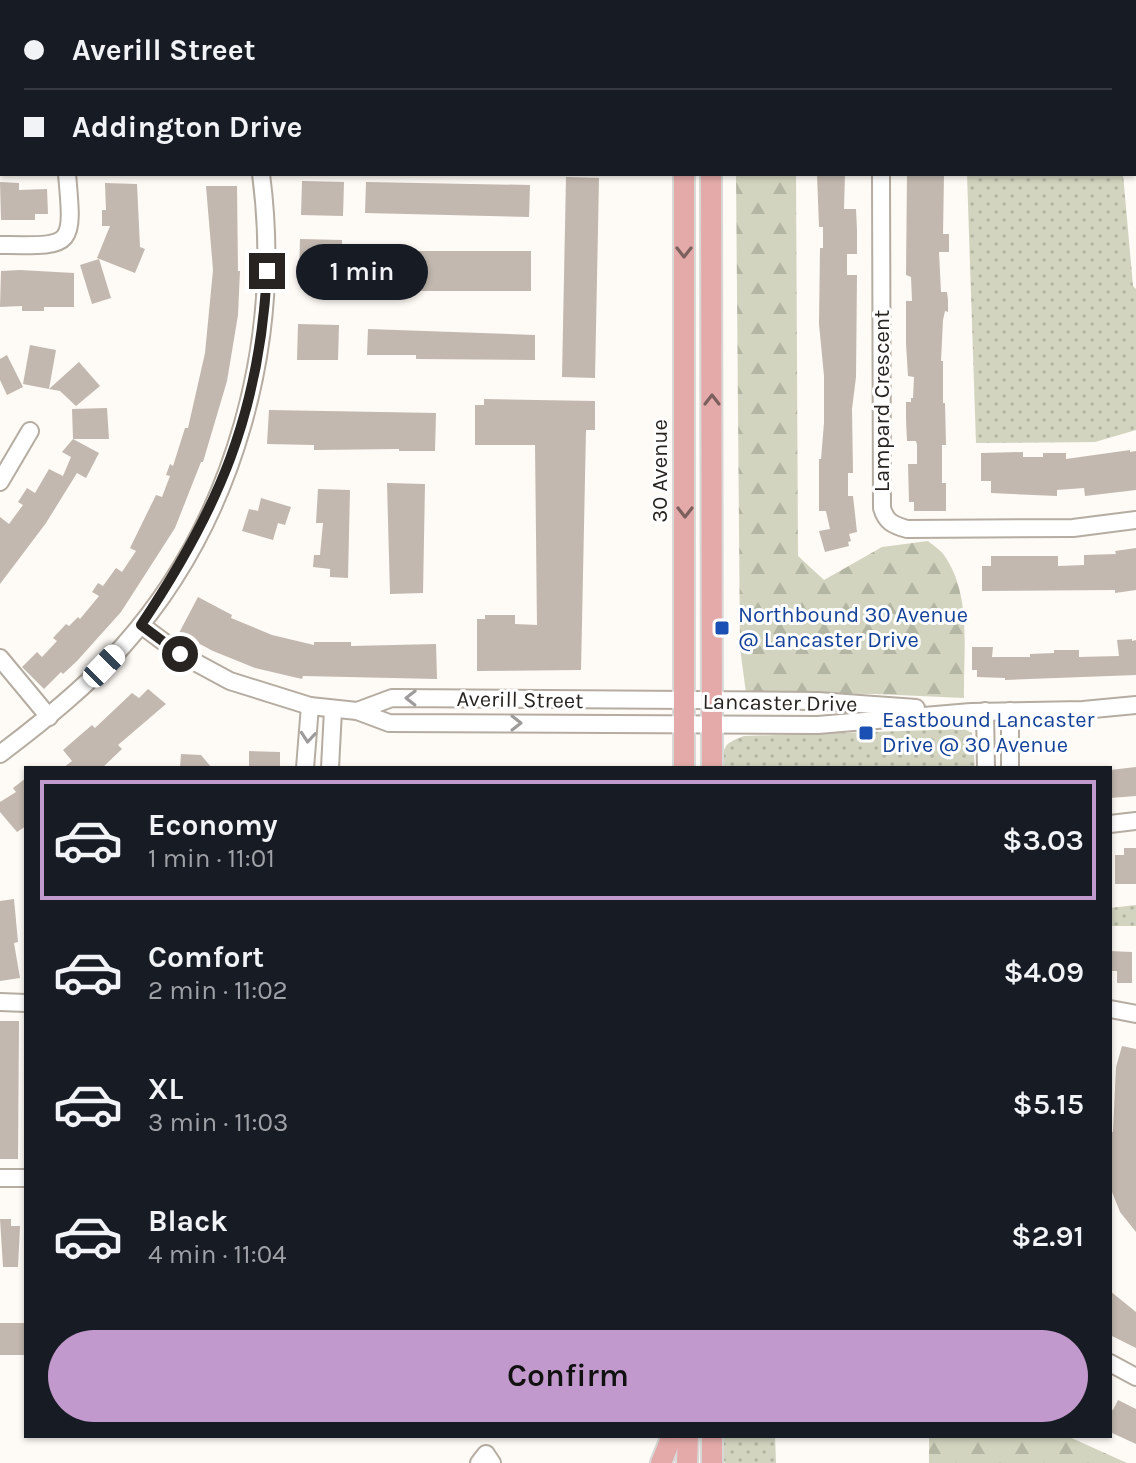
<!DOCTYPE html>
<html lang="en">
<head>
<meta charset="utf-8">
<style>
	:root { --surface:#171b24; --page:#242831; --text:#f1f3f6; --muted:#9ea1a6; --line:#363941; --accent:#c299cc }
	body { margin:0; font-family:Karla,sans-serif; background:var(--page); color:var(--text); height:100vh; display:flex; flex-direction:column; font-size:30px; white-space:nowrap }
	* { box-sizing:border-box; margin:0 }
	p { font-size:26px; color:var(--muted) }
	.icon { flex:none; width:44px; height:44px; fill:none; stroke:currentColor; stroke-width:2; stroke-linecap:round; stroke-linejoin:round }
	.map { position:relative; flex:1; overflow:hidden }
	.side { position:absolute; left:24px; top:766px; width:1088px; height:672px; display:flex; flex-direction:column; background:var(--surface); border-radius:0px; box-shadow:0 2px 6px #0004 }
	.side>* { flex:none }
	.top-card { position:absolute; left:0px; top:0px; width:1136px; height:176px; box-shadow:0 2px 6px #0004; display:grid; align-content:center; height:176px; padding:0 24px; background:var(--surface) }
	.end { position:absolute; width:36px; height:36px; margin:-18px; border:10px solid #282421; background:#fff; box-shadow:0 0 0 4px #fff }
	.from { border-radius:50% }
	.bubble { position:absolute; height:56px; border-radius:28px; background:var(--surface); box-shadow:0 2px 6px #0004; font-size:26px; font-weight:600; line-height:56px; text-align:center }
	.car { position:absolute; width:24px; height:48px; margin:-24px -12px; border-radius:10px; box-shadow:0 0 6px 2px #0007; background:linear-gradient(#fff 24%,#345 0 40%,#fff 0 76%,#345 0 86%,#fff 0) }
	.top-card b { display:flex; align-items:center; gap:28px; height:76px; font-size:30px }
	.top-card b+b { border-top:2px solid var(--line) }
	.top-card i { width:20px; height:20px; background:var(--text) }
	ul { padding:14px 0 0; list-style:none }
	li { display:flex; align-items:center; gap:24px; height:120px; margin:0 16px 12px; padding:0 8px; border:4px solid transparent; border-radius:0px }
	li div { flex:1 }
	li b { display:block; font-size:30px }
	li em { font-style:normal; font-weight:600 }
	li.active { border-color:var(--accent) }
	li>.icon { width:72px; height:72px; stroke-width:1.5 }
	.primary-button { display:flex; gap:16px; margin-top:auto; padding:16px 24px }
	.primary-button a { flex:1; height:92px; border-radius:48px; background:var(--accent); color:#111; font-size:32px; font-weight:600; line-height:92px; text-align:center }
	.map>svg:first-child { display:block }
</style>
</head>
<body>
<div class="map">
<svg width="1136" height="1463" viewBox="0 0 1136 1463">
	<defs>
		<pattern id="grass-dots" width="8" height="8" patternUnits="userSpaceOnUse" patternTransform="scale(2)"><rect width="8" height="8" fill="#d2d4bf"/><path d="M2 2h.1M6 6h.1" fill="none" stroke="#b4b6a4" stroke-width="1.8" stroke-linecap="round"/></pattern>
		<pattern id="forest-firs" width="22" height="20" patternUnits="userSpaceOnUse" patternTransform="scale(2)"><rect width="22" height="20" fill="#d2d4bf"/><path d="M5 1l3.5 6h-7zM16 11l3.5 6h-7z" fill="#b4b6a4"/></pattern>
	</defs>
	<rect width="100%" height="100%" fill="#fefaf5"/>
	<g fill="url(#grass-dots)">
		<polygon points="967,174 1123,174 1133,286 1136,289 1136,430 1095,442 976,443"/>
		<path d="M 964,729 L 972,733 L 975,768 L 723,768 C 723,746 723,744 744,736 Z"/>
		<polygon points="1136,905 1136,926 1110,926 1110,908"/>
		<polygon points="720,1436 775,1436 776,1463 725,1463 720,1455"/>
	</g>
	<g fill="url(#forest-firs)">
		<path d="M 736,174 L 796,174 L 798,556 L 824,580 L 882,547 L 928,541 C 934,546 942,551 946,558 C 972,598 963,653 964,698 L 876,694 L 746,693 L 740,648 Z"/>
		<polygon points="929,1436 1067,1436 1127,1463 929,1463"/>
	</g>
	<g fill="#c2b8af">
		<polygon points="817,174 845,174 844,209 856,209 857,230 857,254 847,254 847,275 857,275 856,377 852,409 853,473 848,473 848,496 853,496 857,532 849,534 851,541 848,542 849,546 825,552 819,531 830,529 826,511 819,511 819,459 821,459 824,423 824,376 819,324 820,248 823,248 823,227 819,227"/>
		<polygon points="907,174 944,174 943,234 949,234 949,252 939,252 941,292 947,292 948,300 948,312 945,311 943,320 941,361 943,361 943,403 945,403 946,445 942,445 942,483 946,483 946,511 914,511 914,502 909,502 908,464 917,464 917,445 916,441 907,441 906,419 906,402 911,402 911,398 913,398 914,377 908,376 906,344 906,301 912,301 911,277 906,275"/>
		<polygon points="566,177 599,178 595,378 562,377"/>
		<polygon points="302,181 344,182 343,216 301,215"/>
		<polygon points="0,182 19,183 19,190 47,189 48,214 35,214 35,220 1,220"/>
		<polygon points="366,182 530,185 529,217 365,213"/>
		<polygon points="105,183 137,184 140,247 145,249 135,273 97,258 110,226 102,226 102,210 106,210"/>
		<polygon points="206,186 237,186 238,271 240,271 238,315 227,381 203,462 201,462 175,528 121,612 77,661 63,674 61,672 44,689 22,667 37,652 42,657 57,641 53,638 66,624 69,626 78,617 80,619 99,596 92,592 98,583 103,586 116,568 122,572 136,551 130,548 156,495 162,497 170,476 166,475 170,464 173,466 185,428 188,428 205,353 213,270"/>
		<polygon points="300,239 342,240 341,278 299,277"/>
		<rect x="376" y="251" width="155" height="40"/>
		<polygon points="99,259 111,298 92,304 80,265"/>
		<polygon points="20,270 74,273 74,307 44,307 44,311 22,311 22,306 0,307 1,271"/>
		<polygon points="298,324 339,325 338,360 297,360"/>
		<polygon points="368,329 535,335 535,360 416,359 416,355 367,355"/>
		<polygon points="30,345 56,350 49,389 23,384"/>
		<polygon points="7,355 23,387 7,395 0,380 0,359"/>
		<polygon points="79,362 100,386 76,406 60,391 49,389"/>
		<polygon points="484,399 595,401 595,430 586,430 581,670 477,671 477,619 485,619 485,615 515,615 515,624 537,625 535,445 475,445 475,405 484,405"/>
		<polygon points="107,408 109,439 73,439 99,453 86,478 77,473 46,523 0,584 0,517 9,524 23,505 18,502 27,488 35,493 49,469 63,476 71,457 62,452 73,439 72,409"/>
		<polygon points="269,410 436,413 435,451 399,451 399,449 314,450 314,445 267,444"/>
		<polygon points="1130,450 1130,452 1136,451 1136,490 1085,496 1084,488 1057,490 1057,496 991,493 991,481 981,481 981,453 1023,452 1023,457 1043,457 1043,453 1066,453 1066,459"/>
		<polygon points="387,483 425,484 423,593 390,594"/>
		<polygon points="318,489 350,490 348,578 330,577 330,569 313,567 314,555 320,555 323,523 316,523"/>
		<polygon points="261,498 291,507 285,525 278,523 273,540 242,531 249,509 258,511"/>
		<polygon points="1136,548 1136,590 1115,593 1115,590 982,591 982,566 991,566 991,556 1058,556 1058,566 1084,565 1084,555 1116,554 1115,551"/>
		<polygon points="198,597 232,615 231,618 272,635 314,645 314,642 351,642 351,646 436,644 437,679 303,676 302,679 255,668 213,651 179,633"/>
		<polygon points="1132,639 1132,641 1136,640 1136,675 1005,680 1005,678 977,677 977,670 972,670 972,647 993,647 992,657 1030,657 1030,654 1054,653 1054,650 1079,650 1079,657 1119,656 1117,640"/>
		<polygon points="148,689 166,704 118,745 122,749 102,768 63,768 72,761 63,750 92,725 95,728 132,693 139,698"/>
		<polygon points="249,751 280,752 280,768 249,768"/>
		<polygon points="181,754 201,755 212,768 180,768"/>
		<polygon points="1136,767 1136,796 1110,798 1110,770"/>
		<polygon points="26,778 26,826 17,832 0,812 0,802 16,792 13,788"/>
		<polygon points="1124,848 1136,848 1136,884 1115,884 1115,855 1124,855"/>
		<polygon points="14,899 18,942 14,943 20,978 0,981 0,901"/>
		<polygon points="1110,951 1132,952 1132,983 1117,983 1117,971 1110,971"/>
		<polygon points="0,1021 19,1021 18,1159 0,1159"/>
		<polygon points="1122,1046 1136,1049 1136,1232 1120,1212 1110,1187 1110,1132 1113,1132 1116,1067"/>
		<polygon points="0,1219 11,1219 11,1226 20,1226 18,1267 3,1267"/>
		<polygon points="1110,1291 1136,1312 1136,1348 1110,1335"/>
		<rect x="0" y="1323" width="26" height="32"/>
		<polygon points="1118,1400 1136,1409 1136,1444 1110,1432 1110,1409 1113,1410"/>
	</g>
	<g fill="none" stroke-linecap="round" stroke-linejoin="round">
		<g stroke="#b5aca2" stroke-width="20">
			<g id="minor">
				<polyline points="237,0 237,2"/>
				<polyline points="1134,51 1136,51"/>
				<polyline points="0,62 2,62"/>
				<path d="M 881,174 L 882,508 C 886,522 893,525 907,529 L 1073,528 L 1136,520"/>
				<path d="M 0,245 C 73,246 74,249 67,174"/>
				<polyline points="0,482 30,431"/>
				<polyline points="141,625 180,654 230,681 310,706 357,711 389,723 818,725 971,712 1083,710 1136,705"/>
				<polyline points="0,658 49,717"/>
				<polyline points="357,711 392,698 818,701 916,708"/>
				<polyline points="985,711 986,768"/>
				<polyline points="1010,711 1010,768"/>
				<path d="M 0,754 C 44,721 86,687 123,646 C 236,519 283,340 261,174"/>
				<polyline points="305,768 310,706"/>
				<polyline points="330,768 333,710"/>
				<polyline points="1110,824 1136,821"/>
				<polyline points="0,1002 26,1003"/>
				<polyline points="1110,1009 1136,1014"/>
				<polyline points="0,1178 26,1178"/>
				<polyline points="1110,1363 1136,1377"/>
				<polyline points="479,1463 486,1454 492,1463"/>
			</g>
		</g>
		<g stroke="#d8d8d7" stroke-width="24">
			<g id="major">
				<polyline points="684,0 684,2"/>
				<polyline points="711,0 711,2"/>
				<polyline points="711,174 712,768"/>
				<polyline points="684,768 684,174"/>
				<polyline points="661,1463 672,1436"/>
				<polyline points="687,1463 688,1436"/>
				<polyline points="712,1463 712,1436"/>
			</g>
		</g>
		<use href="#minor" stroke="#fff" stroke-width="16"/>
		<use href="#major" stroke="#e3aaa9" stroke-width="20"/>
	</g>
	<defs><path id="oneway-chevron" d="M-2-3.5L2.5 0L-2 3.5" fill="none" stroke-width="1.6" stroke-linecap="round" stroke-linejoin="round" transform="scale(2)"/></defs>
	<g stroke="#7c605e">
		<use href="#oneway-chevron" transform="translate(684 252) rotate(90)"/>
		<use href="#oneway-chevron" transform="translate(712 400) rotate(-90)"/>
		<use href="#oneway-chevron" transform="translate(685 512) rotate(90)"/>
	</g>
	<g stroke="#9e9c9b">
		<use href="#oneway-chevron" transform="translate(411 698) rotate(-179)"/>
		<use href="#oneway-chevron" transform="translate(516 723)"/>
		<use href="#oneway-chevron" transform="translate(308 737) rotate(95)"/>
	</g>
	<g fill="none" stroke-linecap="round" stroke-linejoin="round">
		<path stroke="#282421" stroke-width="10" d="M 180,654 L 141,625 C 219,509 260,412 267,271"/>
	</g>
	<g fill="#1a4fb4" stroke="#fff" stroke-width="3">
		<rect x="714" y="620" width="16" height="16" rx="4"/>
		<rect x="858" y="725" width="16" height="16" rx="4"/>
	</g>
	<g text-anchor="middle" dominant-baseline="central" stroke-width="6" stroke-linejoin="round" paint-order="stroke">
		<g font-size="22" fill="#282421" stroke="#fff">
			<text transform="translate(882 401) rotate(-90)">Lampard Crescent</text>
			<text transform="translate(660 471) rotate(-90)">30 Avenue</text>
			<text transform="translate(520 700) rotate(1)">Averill Street</text>
			<text transform="translate(780 703) rotate(1)">Lancaster Drive</text>
		</g>
		<g font-size="22" fill="#164399" stroke="#fff" text-anchor="start">
			<text x="738" y="615">Northbound 30 Avenue<tspan x="738" dy="25">@ Lancaster Drive</tspan></text>
			<text x="882" y="720">Eastbound Lancaster<tspan x="882" dy="25">Drive @ 30 Avenue</tspan></text>
		</g>
	</g>
</svg>
<i class="end from" style="left:180px;top:654px"></i>
<i class="end" style="left:267px;top:271px"></i>
<div class="bubble" style="left:296px;top:244px;width:132px">1 min</div>
<i class="car" style="left:104px;top:666px;rotate:44deg"></i>
<div class="top-card">
<b><i class="from"></i>Averill Street</b>
<b><i></i>Addington Drive</b>
</div>
<section class="side">
<ul>
<li class="active"><svg class="icon" aria-label="car" viewBox="0 0 24 24"><path d="M5 17H2v-5l4-1 3-4h7l3 4 3 1v5h-3M9 17h6M6 11h13"/><circle cx="7" cy="17" r="2"/><circle cx="17" cy="17" r="2"/></svg><div><b>Economy</b><p>1 min · 11:01</p></div><em>$3.03</em></li>
<li><svg class="icon" aria-label="car" viewBox="0 0 24 24"><path d="M5 17H2v-5l4-1 3-4h7l3 4 3 1v5h-3M9 17h6M6 11h13"/><circle cx="7" cy="17" r="2"/><circle cx="17" cy="17" r="2"/></svg><div><b>Comfort</b><p>2 min · 11:02</p></div><em>$4.09</em></li>
<li><svg class="icon" aria-label="car" viewBox="0 0 24 24"><path d="M5 17H2v-5l4-1 3-4h7l3 4 3 1v5h-3M9 17h6M6 11h13"/><circle cx="7" cy="17" r="2"/><circle cx="17" cy="17" r="2"/></svg><div><b>XL</b><p>3 min · 11:03</p></div><em>$5.15</em></li>
<li><svg class="icon" aria-label="car" viewBox="0 0 24 24"><path d="M5 17H2v-5l4-1 3-4h7l3 4 3 1v5h-3M9 17h6M6 11h13"/><circle cx="7" cy="17" r="2"/><circle cx="17" cy="17" r="2"/></svg><div><b>Black</b><p>4 min · 11:04</p></div><em>$2.91</em></li>
</ul>
<div class="primary-button"><a>Confirm</a></div>
</section>
</div>
</body>
</html>
